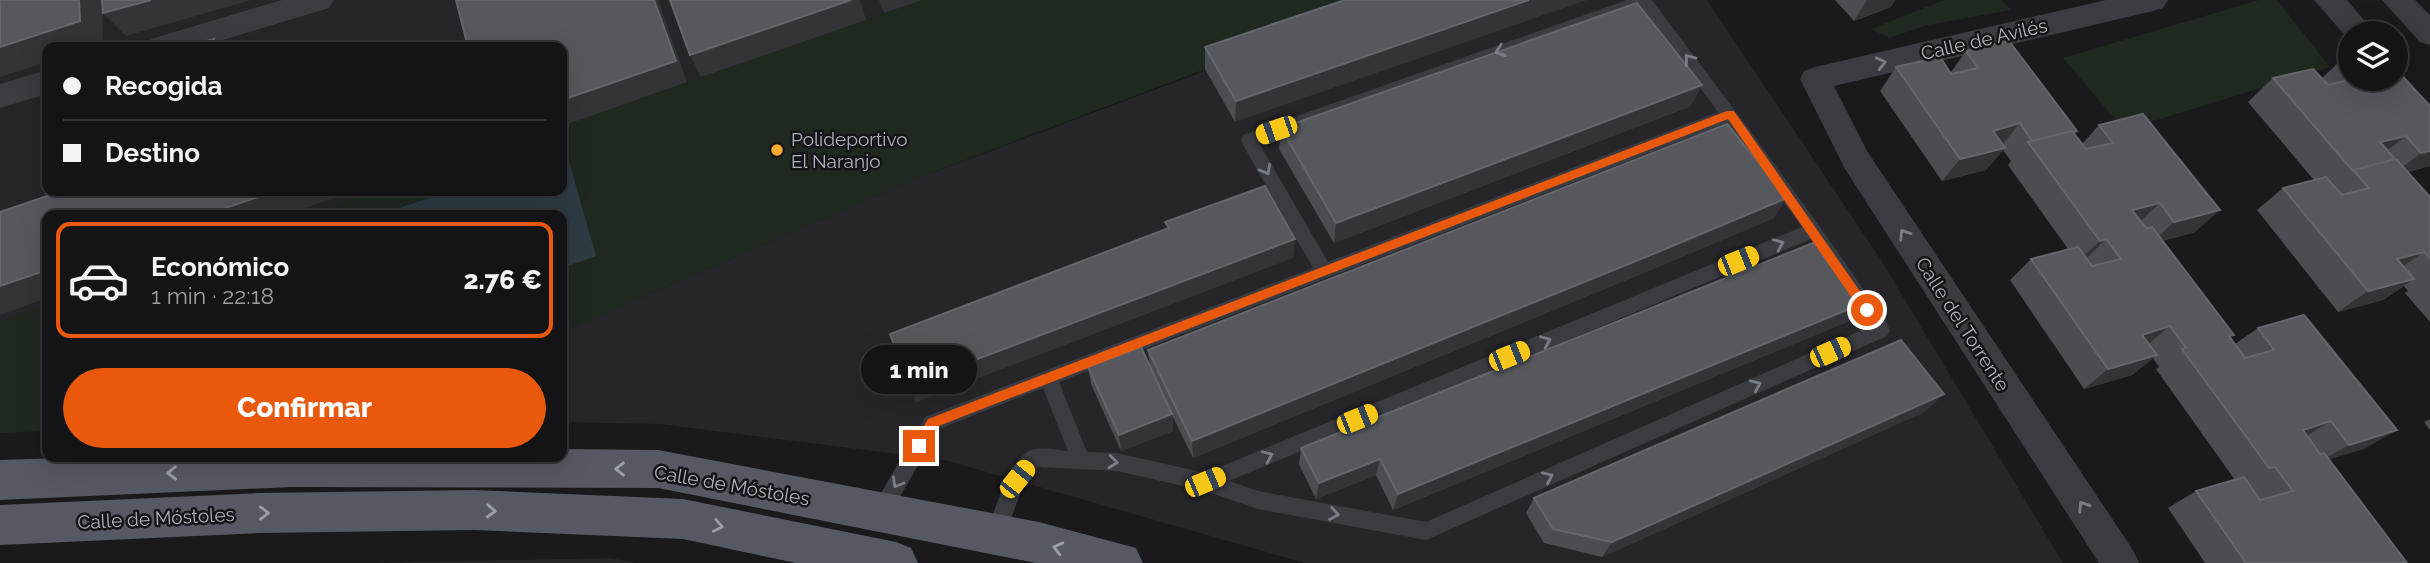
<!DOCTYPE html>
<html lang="es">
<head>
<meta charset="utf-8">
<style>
	:root { --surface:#141416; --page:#212123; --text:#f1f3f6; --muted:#9d9ea1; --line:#333335; --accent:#ea580c }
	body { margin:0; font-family:Raleway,sans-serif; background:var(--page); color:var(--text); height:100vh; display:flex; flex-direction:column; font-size:26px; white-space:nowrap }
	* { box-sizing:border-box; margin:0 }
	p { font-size:23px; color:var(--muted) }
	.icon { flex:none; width:38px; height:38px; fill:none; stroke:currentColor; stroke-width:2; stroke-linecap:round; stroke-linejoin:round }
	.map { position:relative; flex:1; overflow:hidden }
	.drawer { position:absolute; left:42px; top:210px; width:525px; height:252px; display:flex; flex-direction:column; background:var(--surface); border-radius:14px; box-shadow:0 7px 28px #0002,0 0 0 2px var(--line) }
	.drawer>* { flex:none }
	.banner { position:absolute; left:42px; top:42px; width:525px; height:154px; border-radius:14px; box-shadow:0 7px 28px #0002,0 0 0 2px var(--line); display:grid; align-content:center; height:154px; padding:0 21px; background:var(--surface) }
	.controls { position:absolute; left:2338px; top:21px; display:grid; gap:14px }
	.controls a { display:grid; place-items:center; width:70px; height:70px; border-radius:50%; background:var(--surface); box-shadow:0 7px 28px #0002,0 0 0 2px var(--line); font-size:35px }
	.end { position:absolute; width:32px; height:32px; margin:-16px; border:9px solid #ea580c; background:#fff; box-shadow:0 0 0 4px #fff }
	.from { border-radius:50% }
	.bubble { position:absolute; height:49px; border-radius:24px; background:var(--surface); box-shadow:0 7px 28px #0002,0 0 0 2px var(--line); font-size:23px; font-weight:800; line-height:49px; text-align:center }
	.car { position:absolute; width:21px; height:42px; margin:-21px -10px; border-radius:9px; box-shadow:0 0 5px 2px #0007; background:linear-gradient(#f5c518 24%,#345 0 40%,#f5c518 0 76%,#345 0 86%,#f5c518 0) }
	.banner b { display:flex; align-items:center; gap:24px; height:66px; font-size:26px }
	.banner b+b { border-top:2px solid var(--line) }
	.banner i { width:18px; height:18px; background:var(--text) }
	ul { padding:12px 0 0; list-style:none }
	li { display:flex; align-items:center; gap:21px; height:116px; margin:0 14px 10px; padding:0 7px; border:4px solid transparent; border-radius:14px }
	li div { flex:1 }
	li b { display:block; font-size:26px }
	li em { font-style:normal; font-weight:800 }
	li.current { border-color:var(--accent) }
	li>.icon { width:63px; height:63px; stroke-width:1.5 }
	.action { display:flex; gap:14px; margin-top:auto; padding:14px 21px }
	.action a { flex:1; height:80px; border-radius:42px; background:var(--accent); color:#fff; font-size:28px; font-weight:800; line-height:80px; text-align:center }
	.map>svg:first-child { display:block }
</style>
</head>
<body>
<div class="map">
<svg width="2430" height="563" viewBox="0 0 2430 563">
	<rect width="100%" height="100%" fill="#1a1a1d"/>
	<g fill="#26262a">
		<polygon points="0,0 979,0 562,142 562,47 47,47 47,191 419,191 348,215 47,215 47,318 0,334"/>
		<polygon points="1395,0 1707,0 1881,260 2063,563 1305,563 945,460 660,424 562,422 562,332 910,181"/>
		<polygon points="610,558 637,563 373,563"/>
	</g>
	<g fill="#1f2920">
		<polygon points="922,0 1387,0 910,181 562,332 562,215 306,215 376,191 562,191 562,126"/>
		<polygon points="1944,0 2001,0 2011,10 1928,25 1889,38 1871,29"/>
		<polygon points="2259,0 2277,0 2330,67 2124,130 2063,58"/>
		<polygon points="47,305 47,431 0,433 0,322"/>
	</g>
	<polygon fill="#2e3b43" points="566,151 596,256 562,268 562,215 379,215 450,191 562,191 562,152"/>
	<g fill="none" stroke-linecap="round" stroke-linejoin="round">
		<path fill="#3a3c42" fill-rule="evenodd" d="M 1627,0 L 1652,0 C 1733,108 1812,212 1887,324 L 1890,330 L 1887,336 L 1426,540 L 1258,509 L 1205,491 L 1117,471 L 1038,467 L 1024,484 L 1002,542 L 995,544 L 988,542 L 985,535 C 994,514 1008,462 1029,451 C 1038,446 1057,450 1068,451 L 1043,388 L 939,429 L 887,519 L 880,522 L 873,519 L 870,513 L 873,507 L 925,417 L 1313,268 L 1243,145 L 1241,140 L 1243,135 ZM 1641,7 L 1718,112 L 1328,262 L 1259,143 ZM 1726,123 L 1802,227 L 1205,473 L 1117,453 L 1087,452 L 1059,382 ZM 1811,239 L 1869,327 L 1426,522 L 1258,491 L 1229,481 Z"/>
		<g fill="#3a3c42" fill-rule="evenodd">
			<polygon points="282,0 334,0 329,8 199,47 147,47 151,39"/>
			<polygon points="2106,0 2168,0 2163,8 2153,11 1834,86 1867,151 2133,550 2139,563 2099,563 1845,169 1800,79 1804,71 1815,67"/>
			<polygon points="2314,0 2347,0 2375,33 2350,33 2350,41"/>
			<polygon points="2382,0 2415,0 2430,15 2430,45 2420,42"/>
			<polygon points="47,70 47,94 0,108 0,84"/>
		</g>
		<g fill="#565961" fill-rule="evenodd">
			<polygon points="562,449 658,450 1039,522 1136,548 1143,563 1036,563 658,488 291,487 0,500 0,460 91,457 562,457"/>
			<polygon points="474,490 683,499 896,542 911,548 918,563 796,563 683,539 474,530 259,533 0,545 0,505 259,493"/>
		</g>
	</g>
	<g fill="#4b4d52">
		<polygon points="1345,0 1235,122 1205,69 1205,47"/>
		<polygon points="1835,0 1895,0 1891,7 1854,21"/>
		<polygon points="1966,51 2077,131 2074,134 2082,144 2099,125 2195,232 2162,241 2235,344 2258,328 2364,449 2328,459 2407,563 2205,563 2168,508 2196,491 2235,480 2156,369 2159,367 2153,358 2132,375 2084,389 2010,280 2031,259 2068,249 2008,165 2011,161 2003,150 1986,170 1942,181 1880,91 1896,67 1951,72"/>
		<polygon points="2350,60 2350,79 2396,79 2430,166 2407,172 2430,197 2430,322 2405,293 2408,291 2404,286 2383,300 2338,312 2257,210 2283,188 2314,180 2248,102 2273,78 2322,78 2339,62"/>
		<polygon points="1691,106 1334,243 1279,149 1281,128"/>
		<polygon points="1774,218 1648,271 1193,458 1170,411 1172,414 1173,431 1121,451 1091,384 1088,367 1150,366 1148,350"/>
		<polygon points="1849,321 1393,510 1376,475 1316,499 1299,464 1301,448"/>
		<polygon points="1926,411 1602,557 1544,543 1526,513 1534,498"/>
		<polygon points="2430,419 2430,430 2424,422"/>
	</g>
	<g fill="#333438">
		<polygon points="79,0 102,0 103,43 91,47 47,47 47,62 0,77 0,47"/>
		<polygon points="151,0 251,0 126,36 103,13"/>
		<polygon points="654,0 658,0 687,82 562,126 562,100"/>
		<polygon points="851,0 860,0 866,20 701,77 690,55"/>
		<polygon points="879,0 922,0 884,13"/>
		<polygon points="1529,0 1587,0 1235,122 1236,101"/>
		<polygon points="1867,0 1895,0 1891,7 1854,21"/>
		<polygon points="214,39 222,47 215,47"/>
		<polygon points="1702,85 1691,106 1334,243 1336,223"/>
		<polygon points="2020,123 2001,146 1993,131"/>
		<polygon points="2406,136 2378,158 2380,142"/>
		<polygon points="2005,148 1986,170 1942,181 1960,159"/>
		<polygon points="2430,151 2430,166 2392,175 2421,153"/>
		<polygon points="276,191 355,191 284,215 205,215"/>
		<polygon points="1787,198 1774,218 1648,271 1193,458 1192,441"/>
		<polygon points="2160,203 2136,225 2132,210"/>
		<polygon points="2220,210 2195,232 2150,244 2174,222"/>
		<polygon points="1295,239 1293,258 916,402 909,385"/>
		<polygon points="2106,239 2084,261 2077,262 2100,241"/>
		<polygon points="2424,252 2393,273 2397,259"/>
		<polygon points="47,270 47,298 0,315 0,286"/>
		<polygon points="2414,279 2383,300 2338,312 2368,291"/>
		<polygon points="1864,303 1849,321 1393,510 1398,494"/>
		<polygon points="2170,326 2145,347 2142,335"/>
		<polygon points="2157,355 2132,375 2084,389 2108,369"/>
		<polygon points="1944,394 1926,411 1602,557 1612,542"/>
		<polygon points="1172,414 1173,431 1121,451 1119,435"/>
		<polygon points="2331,421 2300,440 2303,430"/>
		<polygon points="2397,430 2364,449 2317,463 2349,445"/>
		<polygon points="1380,459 1376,475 1316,499 1319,483"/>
	</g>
	<g fill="#56585e" stroke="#63666c" stroke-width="2">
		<polygon points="0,0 79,0 80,21 0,47"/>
		<polygon points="102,0 151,0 103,13"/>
		<polygon points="456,0 654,0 676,61 562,100 562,47 468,47"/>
		<polygon points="670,0 851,0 690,55"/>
		<polygon points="1345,0 1529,0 1236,101 1205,47"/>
		<polygon points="1637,3 1702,85 1336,223 1281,128"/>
		<polygon points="214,39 215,47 184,47"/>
		<polygon points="2009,41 2077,131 2032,141 2020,123 1993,131 2005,148 1960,159 1896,67 1940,57 1951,74 1978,68 1966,51"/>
		<polygon points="419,43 420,47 404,47"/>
		<polygon points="2350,60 2350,75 2339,62"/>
		<polygon points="2313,69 2328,85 2353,79 2396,79 2396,69 2430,106 2430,151 2421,153 2406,136 2380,142 2395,159 2353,171 2273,78"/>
		<polygon points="2143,114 2220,210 2174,222 2160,203 2132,210 2147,229 2152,227 2234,335 2229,336 2245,358 2274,350 2258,328 2304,315 2397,430 2349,445 2331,421 2303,430 2320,454 2324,453 2407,563 2246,563 2196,491 2244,477 2260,500 2293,491 2275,467 2269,468 2182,349 2186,348 2170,326 2142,335 2157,355 2108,369 2031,259 2078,247 2092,266 2121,259 2106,239 2100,241 2028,142 2072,131 2086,149 2113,143 2099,125"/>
		<polygon points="1727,124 1787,198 1658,252 1192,441 1148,350"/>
		<polygon points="2396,159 2430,197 2430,258 2424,252 2397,259 2414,279 2368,291 2283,188 2326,177 2342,195 2369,188 2353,170"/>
		<polygon points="1265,186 1295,239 909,385 890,334 1169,228 1165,222"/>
		<polygon points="62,191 276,191 205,215 47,215 47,270 0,286 0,212"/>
		<polygon points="1818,241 1864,303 1398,494 1380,459 1319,483 1301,448"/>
		<polygon points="1901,340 1944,394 1612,542 1553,529 1534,498"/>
		<polygon points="1141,347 1172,414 1119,435 1088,367"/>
	</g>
	<defs><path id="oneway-chevron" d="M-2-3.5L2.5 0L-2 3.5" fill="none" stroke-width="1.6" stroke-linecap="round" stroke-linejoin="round" transform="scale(1.75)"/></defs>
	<g stroke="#787d86">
		<use href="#oneway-chevron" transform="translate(1500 51) rotate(161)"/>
		<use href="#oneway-chevron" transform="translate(1689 59) rotate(-127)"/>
		<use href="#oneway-chevron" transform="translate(1881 63) rotate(-13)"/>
		<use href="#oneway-chevron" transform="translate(1266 170) rotate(61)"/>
		<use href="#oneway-chevron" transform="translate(1904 234) rotate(-123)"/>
		<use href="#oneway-chevron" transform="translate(1779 244) rotate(-23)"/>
		<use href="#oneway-chevron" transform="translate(1546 341) rotate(-23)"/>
		<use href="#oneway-chevron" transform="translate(1756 385) rotate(-24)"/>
		<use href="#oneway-chevron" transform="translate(1268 456) rotate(-23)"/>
		<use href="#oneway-chevron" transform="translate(1113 462) rotate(6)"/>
		<use href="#oneway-chevron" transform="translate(1548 477) rotate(-24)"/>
		<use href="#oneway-chevron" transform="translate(897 483) rotate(120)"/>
		<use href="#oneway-chevron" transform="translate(2083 506) rotate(-123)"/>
		<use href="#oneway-chevron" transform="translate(1334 514) rotate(10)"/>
	</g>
	<g stroke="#9aa0ab">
		<use href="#oneway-chevron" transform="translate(620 469) rotate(-180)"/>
		<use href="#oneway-chevron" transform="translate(172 473) rotate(178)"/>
		<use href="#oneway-chevron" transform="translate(491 511) rotate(2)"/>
		<use href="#oneway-chevron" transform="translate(264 513) rotate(-1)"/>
		<use href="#oneway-chevron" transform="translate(718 526) rotate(12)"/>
		<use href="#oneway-chevron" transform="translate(1058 548) rotate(-166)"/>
	</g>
	<polygon fill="#ea580c" points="1727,111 1734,111 1871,307 1871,314 1863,314 1728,119 936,427 923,450 915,450 913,446 928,419"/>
	<circle fill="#ffaa30" stroke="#151518" stroke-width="2.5" cx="777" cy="150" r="7"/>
	<g text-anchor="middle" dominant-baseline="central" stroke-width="5" stroke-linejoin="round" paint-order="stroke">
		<g font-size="19" fill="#abb2bd" stroke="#151518">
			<text transform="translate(1984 39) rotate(-13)">Calle de Avilés</text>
			<text transform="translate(1963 324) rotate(57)">Calle del Torrente</text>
			<text transform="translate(732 485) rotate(10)">Calle de Móstoles</text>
			<text transform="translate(156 518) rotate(-3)">Calle de Móstoles</text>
		</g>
		<g font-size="19" fill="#abb2bd" stroke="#151518" text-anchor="start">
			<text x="791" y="139">Polideportivo<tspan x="791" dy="22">El Naranjo</tspan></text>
		</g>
	</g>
</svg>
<div class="controls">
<a><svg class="icon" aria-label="layers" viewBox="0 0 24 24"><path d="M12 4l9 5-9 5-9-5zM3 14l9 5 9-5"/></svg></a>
</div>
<i class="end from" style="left:1867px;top:310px"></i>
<i class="end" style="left:919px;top:446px"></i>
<div class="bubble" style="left:861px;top:345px;width:116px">1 min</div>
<i class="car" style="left:1276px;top:130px;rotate:251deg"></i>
<i class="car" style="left:1738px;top:261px;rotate:68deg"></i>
<i class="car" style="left:1830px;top:352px;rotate:66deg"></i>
<i class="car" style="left:1509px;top:356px;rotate:68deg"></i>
<i class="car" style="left:1357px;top:419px;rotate:68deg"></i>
<i class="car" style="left:1017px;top:479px;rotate:39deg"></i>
<i class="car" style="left:1205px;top:482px;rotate:67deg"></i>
<div class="banner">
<b><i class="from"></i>Recogida</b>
<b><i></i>Destino</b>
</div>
<section class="drawer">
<ul>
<li class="current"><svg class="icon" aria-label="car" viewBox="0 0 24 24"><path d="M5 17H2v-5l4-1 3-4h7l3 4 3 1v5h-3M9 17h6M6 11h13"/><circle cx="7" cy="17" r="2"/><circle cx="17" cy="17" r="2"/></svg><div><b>Económico</b><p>1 min · 22:18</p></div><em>2.76 €</em></li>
</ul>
<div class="action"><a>Confirmar</a></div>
</section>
</div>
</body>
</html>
